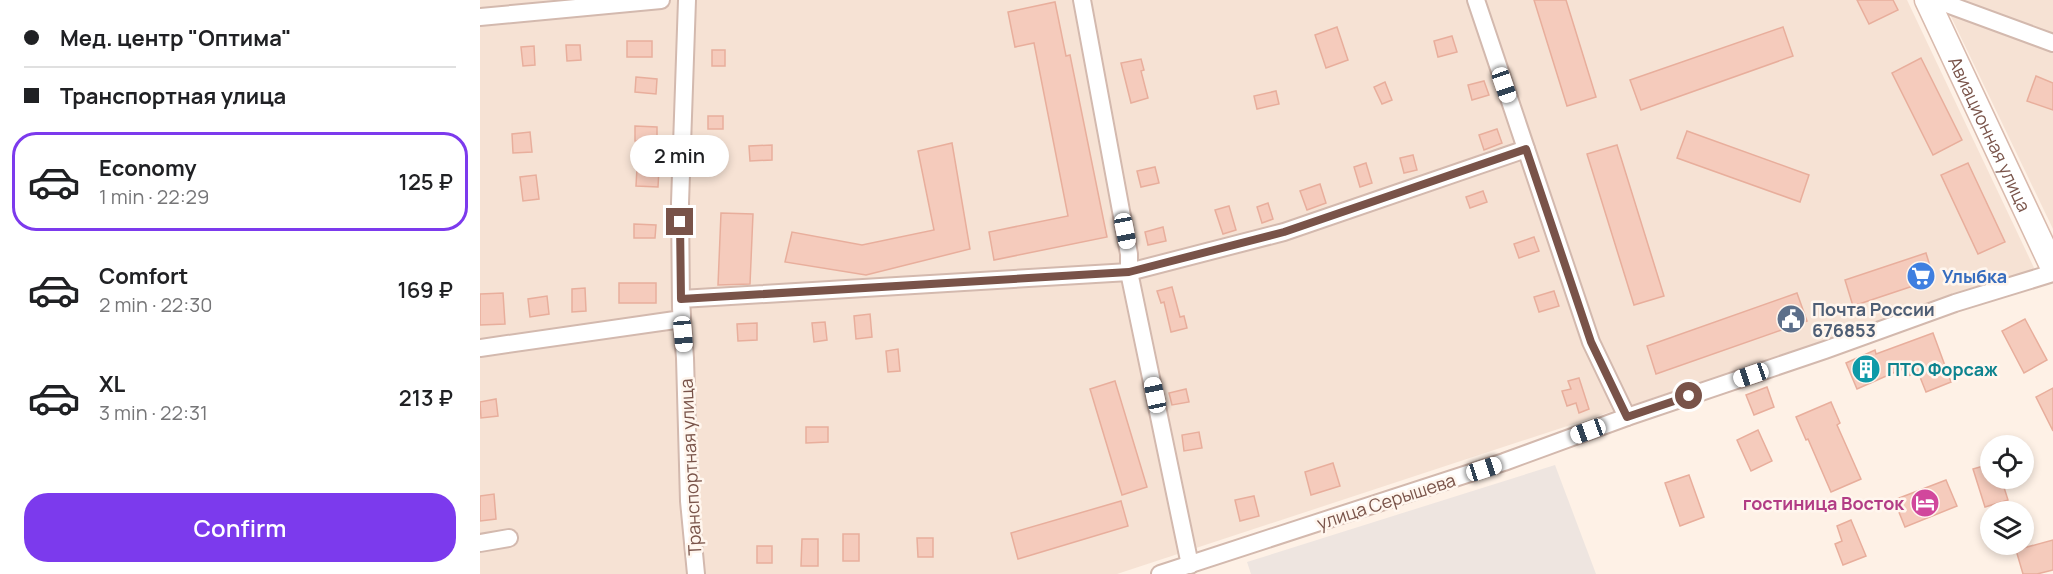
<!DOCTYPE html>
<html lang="en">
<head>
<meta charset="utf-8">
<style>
	:root { --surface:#fff; --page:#f2f2f2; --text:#202124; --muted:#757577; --line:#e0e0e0; --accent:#7c3aed }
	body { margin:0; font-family:Manrope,sans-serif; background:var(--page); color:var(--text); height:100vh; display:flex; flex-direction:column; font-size:22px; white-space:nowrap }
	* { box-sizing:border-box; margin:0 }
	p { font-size:20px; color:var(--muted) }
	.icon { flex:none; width:33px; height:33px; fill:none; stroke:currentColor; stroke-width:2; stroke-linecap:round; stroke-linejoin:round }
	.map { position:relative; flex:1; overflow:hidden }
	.sheet { display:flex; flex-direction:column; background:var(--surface); width:480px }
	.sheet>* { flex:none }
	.guide { display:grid; align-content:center; height:132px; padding:0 24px; background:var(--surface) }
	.controls { position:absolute; left:1500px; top:435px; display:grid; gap:12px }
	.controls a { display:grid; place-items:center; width:54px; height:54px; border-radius:50%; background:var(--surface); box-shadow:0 3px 9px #0003; font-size:30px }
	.end { position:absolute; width:27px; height:27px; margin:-14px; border:8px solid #795349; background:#fff; box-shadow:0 0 0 3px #fff }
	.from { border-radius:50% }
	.bubble { position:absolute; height:42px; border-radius:21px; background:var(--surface); box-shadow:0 3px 9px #0003; font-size:20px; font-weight:600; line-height:42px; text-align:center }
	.car { position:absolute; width:18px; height:36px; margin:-18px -9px; border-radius:8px; box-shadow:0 0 4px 2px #0007; background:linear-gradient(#fff 24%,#345 0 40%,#fff 0 76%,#345 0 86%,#fff 0) }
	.guide b { display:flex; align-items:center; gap:21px; height:57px; font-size:22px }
	.guide b+b { border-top:2px solid var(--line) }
	.guide i { width:15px; height:15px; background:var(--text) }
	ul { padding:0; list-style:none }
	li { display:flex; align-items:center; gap:18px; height:99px; margin:0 12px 9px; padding:0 12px; border:3px solid transparent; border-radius:24px }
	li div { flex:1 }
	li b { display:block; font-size:22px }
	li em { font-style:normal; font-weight:600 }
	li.current { border-color:var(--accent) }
	li>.icon { width:54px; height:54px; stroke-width:1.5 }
	.button { display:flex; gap:12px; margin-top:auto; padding:12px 24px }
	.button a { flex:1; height:69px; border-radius:24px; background:var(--accent); color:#fff; font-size:24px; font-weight:600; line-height:69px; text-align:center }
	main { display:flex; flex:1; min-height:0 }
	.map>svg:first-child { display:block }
</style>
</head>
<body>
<main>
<section class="sheet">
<div class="guide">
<b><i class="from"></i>Мед. центр &quot;Оптима&quot;</b>
<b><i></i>Транспортная улица</b>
</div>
<ul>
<li class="current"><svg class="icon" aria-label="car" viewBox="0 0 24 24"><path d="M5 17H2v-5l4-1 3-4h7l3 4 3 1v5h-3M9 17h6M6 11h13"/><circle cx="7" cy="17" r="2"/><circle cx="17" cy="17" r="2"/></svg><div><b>Economy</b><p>1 min · 22:29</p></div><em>125 ₽</em></li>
<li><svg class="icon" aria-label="car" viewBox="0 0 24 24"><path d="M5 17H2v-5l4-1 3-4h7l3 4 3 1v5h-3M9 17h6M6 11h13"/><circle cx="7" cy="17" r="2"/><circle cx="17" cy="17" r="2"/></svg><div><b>Comfort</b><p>2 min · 22:30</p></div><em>169 ₽</em></li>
<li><svg class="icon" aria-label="car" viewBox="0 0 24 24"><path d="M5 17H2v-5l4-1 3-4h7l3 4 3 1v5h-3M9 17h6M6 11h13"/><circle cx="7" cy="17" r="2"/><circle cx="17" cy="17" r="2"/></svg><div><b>XL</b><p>3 min · 22:31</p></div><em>213 ₽</em></li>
</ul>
<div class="button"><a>Confirm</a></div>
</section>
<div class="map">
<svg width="1573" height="574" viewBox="0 0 1573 574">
	<rect width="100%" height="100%" fill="#fef1e6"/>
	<g fill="#f6e2d4">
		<polygon points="0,0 1427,0 1556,272 637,574 0,574"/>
		<polygon points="1463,0 1573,0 1573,229"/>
	</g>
	<polygon fill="#eee5e0" points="1075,465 1116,574 771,574 767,562"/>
	<g fill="#f5cbbc" stroke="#e8ae9c" stroke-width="1.5">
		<polygon points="1054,0 1086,0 1116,97 1087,106"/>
		<polygon points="1377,0 1413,0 1418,10 1389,24"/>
		<polygon points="575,2 586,56 590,55 627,237 514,260 509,232 588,216 554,43 535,47 528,12"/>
		<polygon points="857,27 868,60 846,68 835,35"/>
		<polygon points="1303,27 1313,56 1161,110 1150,80"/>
		<polygon points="972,36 977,52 958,57 954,41"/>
		<rect x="147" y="41" width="25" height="16"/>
		<polygon points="86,45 100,45 101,60 87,61"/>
		<polygon points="54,46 55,65 43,66 41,47"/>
		<rect x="232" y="50" width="13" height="16"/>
		<polygon points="1441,58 1482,140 1453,155 1412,73"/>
		<polygon points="661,59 664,70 661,71 668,98 651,103 641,63"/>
		<polygon points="1556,76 1573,83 1573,110 1547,101"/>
		<polygon points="156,77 177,79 176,94 155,92"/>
		<polygon points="1004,81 1009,95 992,100 988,85"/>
		<polygon points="905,82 912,100 902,104 894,87"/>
		<polygon points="796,91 799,104 777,109 774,96"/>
		<rect x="228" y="116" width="15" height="13"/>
		<polygon points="155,126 177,127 177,142 155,141"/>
		<polygon points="1017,129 1022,143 1004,150 999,135"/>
		<polygon points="1207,131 1329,175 1320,202 1197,158"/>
		<polygon points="50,132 52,152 33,153 32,134"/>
		<polygon points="472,143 490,249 386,275 305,262 312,232 382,245 454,230 438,151"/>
		<polygon points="292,145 292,160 270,161 269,146"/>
		<polygon points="1137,145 1184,296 1154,305 1107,154"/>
		<polygon points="933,155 937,170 924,173 920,158"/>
		<polygon points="886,163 892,183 880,187 874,167"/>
		<polygon points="1488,163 1525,242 1498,254 1461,175"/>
		<polygon points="675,167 679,183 661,187 657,171"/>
		<polygon points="157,168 179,169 178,187 156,186"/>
		<polygon points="56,175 59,199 43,201 40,177"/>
		<polygon points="840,184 846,203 827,210 820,191"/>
		<polygon points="1003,191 1007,202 990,208 986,197"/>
		<polygon points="788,203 793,219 782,223 777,207"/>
		<polygon points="749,206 756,230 743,234 735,210"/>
		<polygon points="241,213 273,214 270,284 238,285"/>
		<polygon points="154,224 176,225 175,238 154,238"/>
		<polygon points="683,227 686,241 668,245 665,232"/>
		<polygon points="1054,237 1059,251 1039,258 1034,244"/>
		<polygon points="1446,253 1454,279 1373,306 1365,280"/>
		<rect x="139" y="283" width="37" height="20"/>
		<polygon points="692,287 700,317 704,316 707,328 691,332 684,302 681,303 677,291"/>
		<polygon points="105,288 106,311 92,312 92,289"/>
		<polygon points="1074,291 1079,306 1059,312 1054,297"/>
		<polygon points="23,293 25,324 0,325 0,294"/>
		<polygon points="1317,293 1327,321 1176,374 1167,346"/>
		<polygon points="67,296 69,314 50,317 48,299"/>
		<polygon points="390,314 392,337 376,339 374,316"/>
		<polygon points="1545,319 1567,360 1544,373 1522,331"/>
		<polygon points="345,322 347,340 334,342 332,323"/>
		<polygon points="277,323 277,340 258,341 257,324"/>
		<polygon points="1453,333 1471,382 1446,392 1438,372 1425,377 1422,369 1377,389 1366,363 1395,350 1396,354"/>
		<polygon points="418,349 420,371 408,372 406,351"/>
		<polygon points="1099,378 1109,409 1099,413 1096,403 1087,406 1082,391 1091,389 1088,381"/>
		<polygon points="635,381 667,487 642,495 610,389"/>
		<polygon points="1287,387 1294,407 1274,415 1266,395"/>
		<polygon points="1573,388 1573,431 1556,397"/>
		<polygon points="706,389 709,402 692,405 689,393"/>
		<polygon points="16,399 18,416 1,418 0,402"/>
		<polygon points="1351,402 1360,423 1357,425 1381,479 1351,492 1328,439 1326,440 1316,417"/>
		<polygon points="326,427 348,427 348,442 326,443"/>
		<polygon points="1278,430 1292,461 1271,471 1257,440"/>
		<polygon points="719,432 722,448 704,451 702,435"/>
		<polygon points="853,463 860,486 831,495 825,472"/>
		<polygon points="1510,464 1510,478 1521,478 1528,500 1505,507 1493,469"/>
		<polygon points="1209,475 1224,517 1200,526 1185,483"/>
		<polygon points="1466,480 1477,506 1425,527 1414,500"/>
		<polygon points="14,494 16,519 0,521 0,496"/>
		<polygon points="774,496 779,516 760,521 755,500"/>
		<polygon points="641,501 648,526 538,559 531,533"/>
		<polygon points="1371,520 1386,556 1363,565 1355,544 1362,541 1357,526"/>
		<rect x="363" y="534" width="16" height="27"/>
		<polygon points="437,538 453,538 453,557 438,557"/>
		<polygon points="322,539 338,539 338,566 321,566"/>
		<polygon points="1573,540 1573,570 1557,574 1543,574 1536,550"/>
		<rect x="277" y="546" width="15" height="17"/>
	</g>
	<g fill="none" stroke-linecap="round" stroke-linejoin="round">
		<g stroke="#d3b9ae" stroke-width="20">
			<g id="street">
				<polyline points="207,0 200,203 201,307 205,358 209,501 216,574"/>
				<polyline points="602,0 649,254 649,272 710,565"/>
				<polyline points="996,0 1111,342 1147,417"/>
				<polyline points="1456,0 1573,43"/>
				<polyline points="0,17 181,0"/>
				<polyline points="0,348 202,319 201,299 649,272 804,232 1046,149"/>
				<polyline points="0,543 29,538"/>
				<polyline points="680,574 1024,462 1147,417 1345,350 1475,303 1573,273"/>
			</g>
		</g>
		<g stroke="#d9baad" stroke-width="27">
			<g id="secondary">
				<path id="s1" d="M 1447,0 L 1573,268"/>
			</g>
		</g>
		<use href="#street" stroke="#fff" stroke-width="16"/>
		<use href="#secondary" stroke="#fff" stroke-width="24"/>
	</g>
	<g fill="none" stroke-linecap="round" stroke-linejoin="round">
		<polyline stroke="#795349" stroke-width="8" points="200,222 201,299 649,272 804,232 1046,149 1111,342 1147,417 1209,396"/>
	</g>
	<defs>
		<g id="supermarket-disc" transform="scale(1.5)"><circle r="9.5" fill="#3f7fe0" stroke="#fff6ee"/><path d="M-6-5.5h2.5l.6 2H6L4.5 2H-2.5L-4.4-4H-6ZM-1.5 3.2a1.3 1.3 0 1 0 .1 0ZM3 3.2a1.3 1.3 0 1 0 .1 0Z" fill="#fff"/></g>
		<g id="civic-disc" transform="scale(1.5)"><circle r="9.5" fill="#5c6f8a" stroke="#fff6ee"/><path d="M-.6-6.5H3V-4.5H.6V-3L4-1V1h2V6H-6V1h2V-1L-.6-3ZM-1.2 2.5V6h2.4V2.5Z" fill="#fff"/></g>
		<g id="building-disc" transform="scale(1.5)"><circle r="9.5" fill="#0f9aa8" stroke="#fff6ee"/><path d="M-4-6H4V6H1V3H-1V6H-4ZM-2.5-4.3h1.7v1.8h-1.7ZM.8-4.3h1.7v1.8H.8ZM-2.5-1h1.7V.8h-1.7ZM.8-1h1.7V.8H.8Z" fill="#fff"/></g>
		<g id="hotel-disc" transform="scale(1.5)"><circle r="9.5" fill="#d1479c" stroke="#fff6ee"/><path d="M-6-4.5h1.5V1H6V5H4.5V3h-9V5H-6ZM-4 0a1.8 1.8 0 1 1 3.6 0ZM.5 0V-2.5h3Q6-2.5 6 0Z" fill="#fff"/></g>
	</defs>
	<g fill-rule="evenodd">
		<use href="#supermarket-disc" x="1441" y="276"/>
		<use href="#civic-disc" x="1311" y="319"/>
		<use href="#building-disc" x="1386" y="369"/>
		<use href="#hotel-disc" x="1445" y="503"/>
	</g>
	<g text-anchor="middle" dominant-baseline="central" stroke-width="5" stroke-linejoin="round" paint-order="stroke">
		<g font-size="18" fill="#795349" stroke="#fff6ee">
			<text stroke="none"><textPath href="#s1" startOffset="148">Авиационная улица</textPath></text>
			<text transform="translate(210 467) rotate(-93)">Транспортная улица</text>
			<text transform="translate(906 501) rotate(-18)">улица Серышева</text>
		</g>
		<g font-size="18" font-weight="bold" fill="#366cbe" stroke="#fff6ee" text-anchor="start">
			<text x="1462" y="276">Улыбка</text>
		</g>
		<g font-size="18" font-weight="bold" fill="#4e5e75" stroke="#fff6ee" text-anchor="start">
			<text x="1332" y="309">Почта России<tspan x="1332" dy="21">676853</tspan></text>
		</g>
		<g font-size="18" font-weight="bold" fill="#0d838f" stroke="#fff6ee" text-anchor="start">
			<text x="1407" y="369">ПТО Форсаж</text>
		</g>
		<g font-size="18" font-weight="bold" fill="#b23c85" stroke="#fff6ee" text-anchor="end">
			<text x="1424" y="503">гостиница Восток</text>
		</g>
	</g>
</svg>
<div class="controls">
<a><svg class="icon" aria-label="locate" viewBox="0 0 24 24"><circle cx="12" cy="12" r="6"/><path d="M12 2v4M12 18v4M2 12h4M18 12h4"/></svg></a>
<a><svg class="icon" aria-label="layers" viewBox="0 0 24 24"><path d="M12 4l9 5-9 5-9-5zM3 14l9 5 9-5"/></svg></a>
</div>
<i class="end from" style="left:1209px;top:396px"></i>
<i class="end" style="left:200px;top:222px"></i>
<div class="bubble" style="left:150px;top:135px;width:99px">2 min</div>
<i class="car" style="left:1024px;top:85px;rotate:161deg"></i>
<i class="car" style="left:645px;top:231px;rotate:169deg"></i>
<i class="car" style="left:203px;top:334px;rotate:175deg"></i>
<i class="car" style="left:1271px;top:375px;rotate:251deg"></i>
<i class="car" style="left:675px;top:395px;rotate:348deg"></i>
<i class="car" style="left:1108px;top:431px;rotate:250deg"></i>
<i class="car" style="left:1004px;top:469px;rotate:72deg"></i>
</div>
</main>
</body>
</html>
